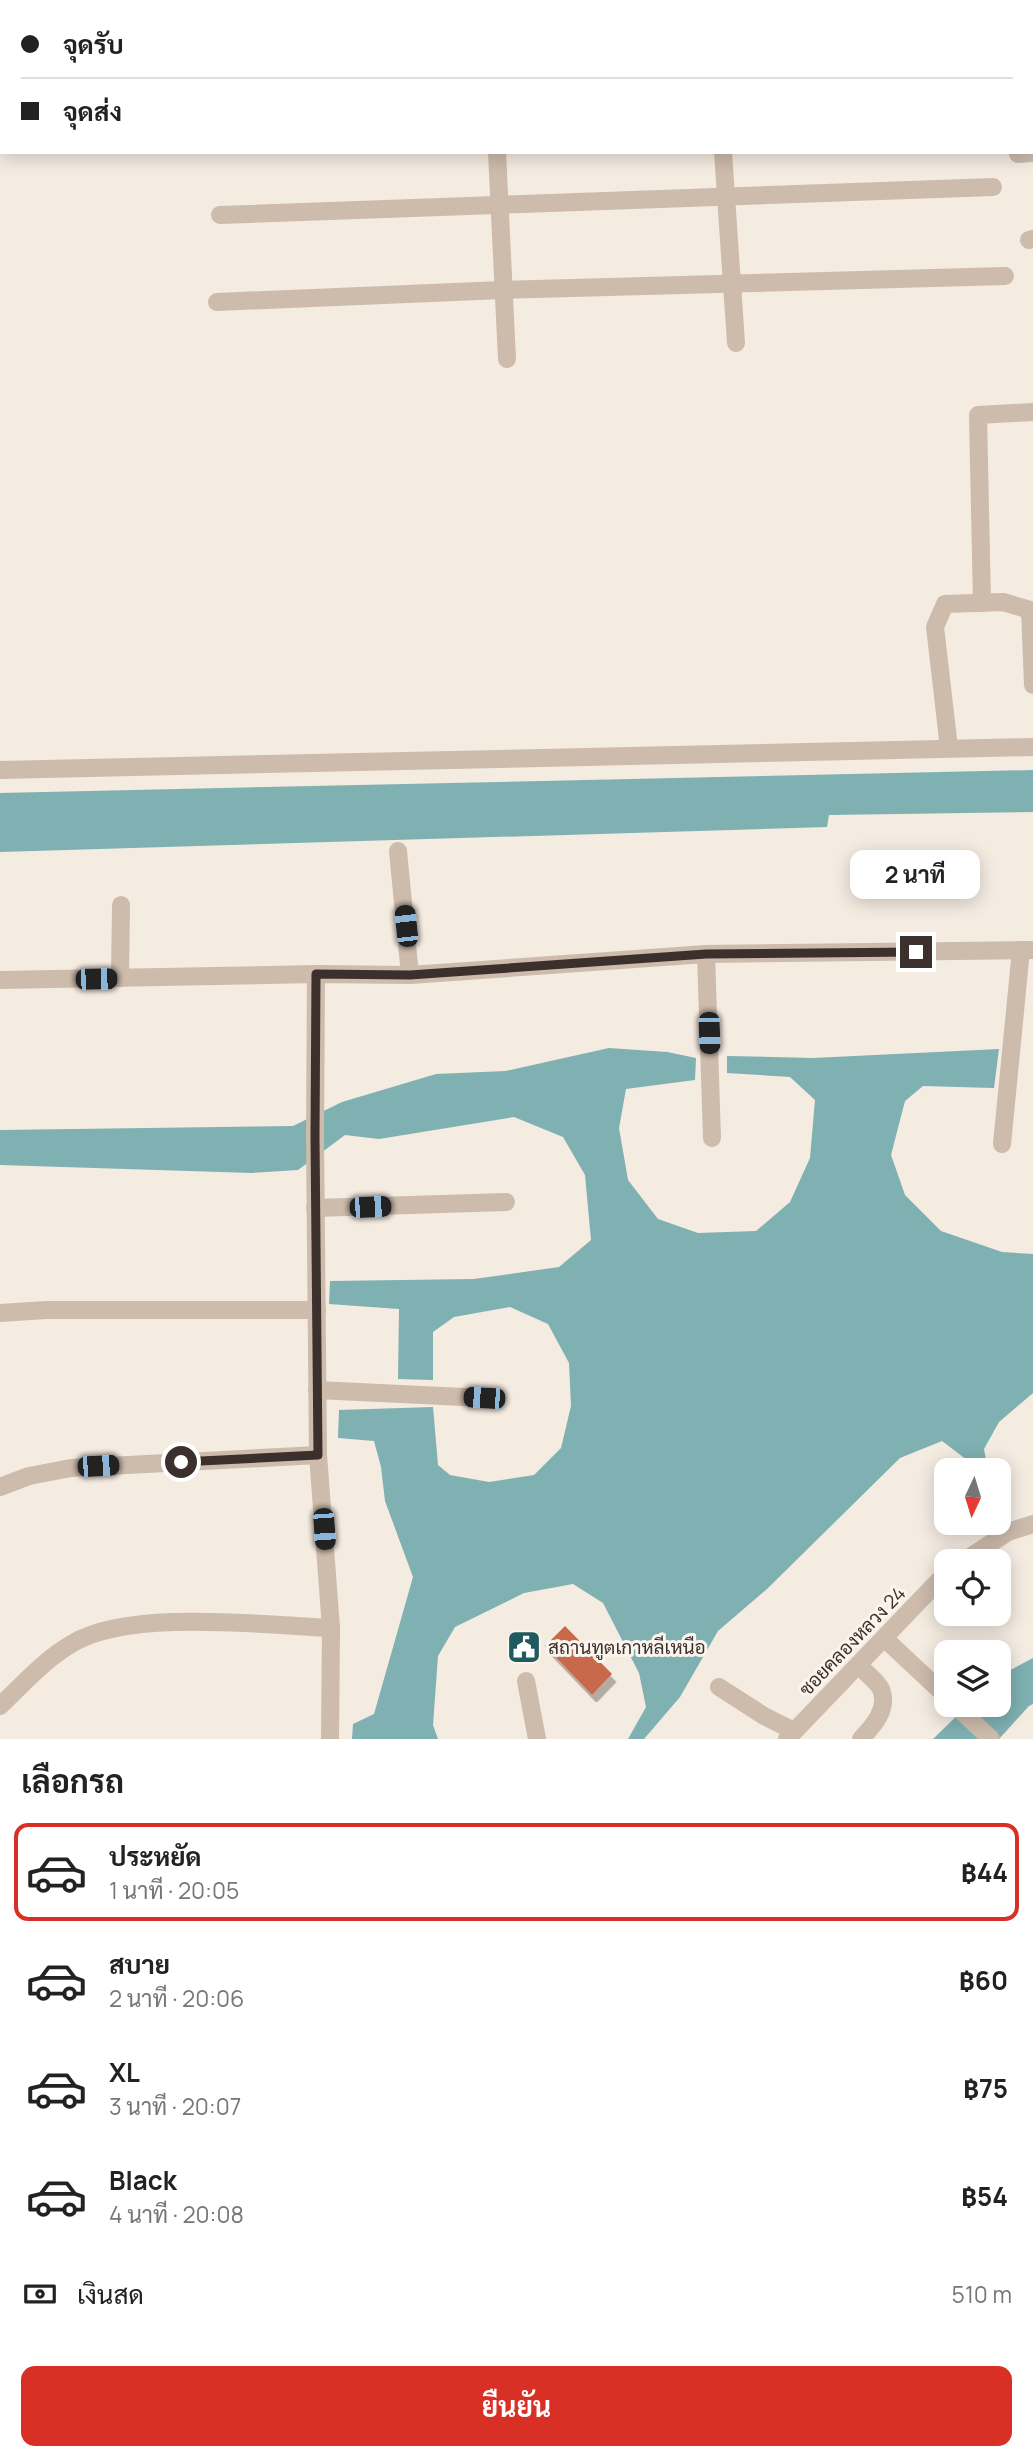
<!DOCTYPE html>
<html lang="th">
<head>
<meta charset="utf-8">
<style>
	:root { --surface:#fff; --page:#f6f6f6; --text:#222; --muted:#767676; --line:#e0e0e0; --accent:#d93025 }
	body { margin:0; font-family:Manrope,Sarabun,sans-serif; background:var(--page); color:var(--text); height:100vh; display:flex; flex-direction:column; font-size:26px; white-space:nowrap }
	* { box-sizing:border-box; margin:0 }
	p { font-size:23px; color:var(--muted) }
	.icon { flex:none; width:38px; height:38px; fill:none; stroke:currentColor; stroke-width:2; stroke-linecap:round; stroke-linejoin:round }
	.map { position:relative; height:1739px; overflow:hidden }
	.sheet { display:flex; flex-direction:column; background:var(--surface); flex:1 }
	.sheet>* { flex:none }
	.banner { position:absolute; left:0px; top:0px; width:1034px; height:154px; box-shadow:0 4px 18px #0003; display:grid; align-content:center; height:154px; padding:0 21px; background:var(--surface) }
	.needle { width:46px; rotate:184deg }
	.fabs { position:absolute; left:934px; top:1458px; display:grid; gap:14px }
	.fabs a { display:grid; place-items:center; width:77px; height:77px; border-radius:14px; background:var(--surface); box-shadow:0 4px 18px #0003; font-size:35px }
	.end { position:absolute; width:32px; height:32px; margin:-16px; border:9px solid #3b302b; background:#fff; box-shadow:0 0 0 4px #fff }
	.from { border-radius:50% }
	.bubble { position:absolute; height:49px; border-radius:14px; background:var(--surface); box-shadow:0 4px 18px #0003; font-size:23px; font-weight:700; line-height:49px; text-align:center }
	.car { position:absolute; width:21px; height:42px; margin:-21px -10px; border-radius:9px; box-shadow:0 0 5px 2px #0007; background:linear-gradient(#222 24%,#8ab4d8 0 40%,#222 0 76%,#8ab4d8 0 86%,#222 0) }
	.banner b { display:flex; align-items:center; gap:24px; height:66px; font-size:26px }
	.banner b+b { border-top:2px solid var(--line) }
	.banner i { width:18px; height:18px; background:var(--text) }
	ul { padding:0; list-style:none }
	li { display:flex; align-items:center; gap:21px; height:98px; margin:0 14px 10px; padding:0 7px; border:4px solid transparent; border-radius:14px }
	li div { flex:1 }
	li b { display:block; font-size:26px }
	li em { font-style:normal; font-weight:700 }
	li.selected { border-color:var(--accent) }
	li>.icon { width:63px; height:63px; stroke-width:1.5 }
	h2 { padding:0 21px; font-size:32px; line-height:84px }
	.pay { display:flex; align-items:center; gap:18px; height:77px; padding:0 21px; font-size:26px }
	.pay p { margin-inline-start:auto }
	.cta { display:flex; gap:14px; margin-top:auto; padding:14px 21px }
	.cta a { flex:1; height:80px; border-radius:14px; background:var(--accent); color:#fff; font-size:28px; font-weight:700; line-height:80px; text-align:center }
	.map>svg:first-child { display:block }
</style>
</head>
<body>
<div class="map">
<svg width="1033" height="1739" viewBox="0 0 1033 1739">
	<defs>
		<filter id="shadow"><feDropShadow dx="4.5" dy="8" stdDeviation="0" flood-color="#0004"/></filter>
	</defs>
	<rect width="100%" height="100%" fill="#f4ebe1"/>
	<g fill="#7fb0b2">
		<polygon points="1033,770 1033,812 829,815 827,827 0,852 0,793"/>
		<polygon points="609,1048 667,1052 696,1058 695,1080 626,1089 619,1128 628,1180 658,1219 698,1233 756,1231 790,1202 810,1158 815,1100 790,1077 727,1073 727,1056 813,1058 999,1049 994,1088 923,1086 905,1101 891,1155 905,1195 941,1231 1002,1252 1033,1254 1033,1393 999,1422 984,1449 988,1470 969,1470 967,1460 942,1441 900,1458 767,1589 718,1631 680,1697 644,1739 628,1739 646,1707 639,1673 603,1603 573,1584 524,1593 455,1627 438,1656 433,1725 438,1739 352,1739 353,1724 374,1714 413,1577 385,1501 381,1467 374,1441 338,1438 339,1410 433,1407 438,1465 450,1475 489,1482 534,1475 561,1448 571,1406 569,1363 548,1324 510,1307 454,1317 433,1332 433,1380 398,1379 399,1309 329,1304 330,1281 474,1279 559,1267 591,1240 585,1175 563,1137 514,1117 379,1139 345,1135 298,1170 252,1173 0,1165 0,1130 293,1126 342,1102 436,1074 506,1071"/>
		<polygon points="1033,1658 1033,1704 1029,1706 999,1739 933,1739 968,1705 999,1704 999,1676"/>
	</g>
	<polygon fill="#c8694b" filter="url(#shadow)" points="565,1626 612,1674 592,1695 545,1646"/>
	<g fill="none" stroke-linecap="round" stroke-linejoin="round">
		<g stroke="#cdbbac" stroke-width="18">
			<polyline points="712,0 712,2"/>
			<polyline points="850,0 850,2"/>
			<polyline points="1032,66 1033,66"/>
			<polyline points="497,152 507,359"/>
			<polyline points="723,152 736,343"/>
			<polyline points="1018,154 1033,153"/>
			<polyline points="220,215 993,187"/>
			<polyline points="1029,240 1033,239"/>
			<polyline points="217,302 502,290 1005,276"/>
			<polyline points="982,603 978,415 1033,412"/>
			<polyline points="949,748 935,627 945,604 1003,602 1030,610 1033,685"/>
			<polyline points="0,770 1033,747"/>
			<polyline points="398,851 410,975"/>
			<polyline points="706,954 712,1138"/>
			<polyline points="316,974 315,1137 318,1455 331,1628 330,1739"/>
			<polyline points="120,978 121,905"/>
			<polyline points="0,980 316,974 410,975 706,954 1033,950"/>
			<polyline points="1002,1144 1021,950"/>
			<polyline points="315,1208 506,1202"/>
			<polyline points="0,1313 46,1310 317,1310"/>
			<polyline points="317,1390 484,1398"/>
			<polyline points="0,1487 29,1476 71,1468 318,1455"/>
			<polyline points="964,1561 1008,1532 1033,1524"/>
			<polyline points="884,1638 947,1697"/>
			<path d="M 858,1665 C 865,1672 877,1681 881,1689 C 889,1709 873,1726 861,1739"/>
			<polyline points="526,1681 537,1739"/>
			<polyline points="719,1687 764,1716 794,1731"/>
			<polyline points="954,1704 991,1739"/>
			<path d="M 0,1706 C 23,1684 45,1659 73,1643 C 130,1609 263,1625 331,1628"/>
			<polyline points="787,1739 947,1572"/>
		</g>
	</g>
	<g fill="none" stroke-linecap="round" stroke-linejoin="round">
		<polyline stroke="#3b302b" stroke-width="9" points="181,1462 318,1455 315,1137 316,974 410,975 706,954 916,952"/>
	</g>
	<defs>
		<g id="civic-square" transform="scale(1.75)"><rect x="-9" y="-9" width="18" height="18" rx="4" fill="#1f5a5e" stroke="#fbf5ee"/><path d="M-.6-6.5H3V-4.5H.6V-3L4-1V1h2V6H-6V1h2V-1L-.6-3ZM-1.2 2.5V6h2.4V2.5Z" fill="#fff"/></g>
	</defs>
	<g fill-rule="evenodd">
		<use href="#civic-square" x="524" y="1647"/>
	</g>
	<g text-anchor="middle" dominant-baseline="central" stroke-width="6" stroke-linejoin="round" paint-order="stroke">
		<g font-size="19" fill="#3b302b" stroke="#fbf5ee">
			<text transform="translate(852 1641) rotate(-46)">ซอยคลองหลวง 24</text>
		</g>
		<g font-size="19" fill="#3b302b" stroke="#fbf5ee" text-anchor="start">
			<text x="548" y="1647">สถานทูตเกาหลีเหนือ</text>
		</g>
	</g>
</svg>
<div class="fabs">
<a><svg class="needle" viewBox="-14 -14 28 28"><path d="M0-13l5 13h-10z" fill="#e53935"/><path d="M0 13l5-13h-10z" fill="#767676"/></svg></a>
<a><svg class="icon" aria-label="locate" viewBox="0 0 24 24"><circle cx="12" cy="12" r="6"/><path d="M12 2v4M12 18v4M2 12h4M18 12h4"/></svg></a>
<a><svg class="icon" aria-label="layers" viewBox="0 0 24 24"><path d="M12 4l9 5-9 5-9-5zM3 14l9 5 9-5"/></svg></a>
</div>
<i class="end from" style="left:181px;top:1462px"></i>
<i class="end" style="left:916px;top:952px"></i>
<div class="bubble" style="left:850px;top:850px;width:130px">2 นาที</div>
<i class="car" style="left:406px;top:926px;rotate:354deg"></i>
<i class="car" style="left:96px;top:979px;rotate:89deg"></i>
<i class="car" style="left:709px;top:1033px;rotate:178deg"></i>
<i class="car" style="left:370px;top:1207px;rotate:88deg"></i>
<i class="car" style="left:484px;top:1398px;rotate:273deg"></i>
<i class="car" style="left:98px;top:1466px;rotate:87deg"></i>
<i class="car" style="left:324px;top:1529px;rotate:176deg"></i>
<div class="banner">
<b><i class="from"></i>จุดรับ</b>
<b><i></i>จุดส่ง</b>
</div>
</div>
<section class="sheet">
<h2>เลือกรถ</h2>
<ul>
<li class="selected"><svg class="icon" aria-label="car" viewBox="0 0 24 24"><path d="M5 17H2v-5l4-1 3-4h7l3 4 3 1v5h-3M9 17h6M6 11h13"/><circle cx="7" cy="17" r="2"/><circle cx="17" cy="17" r="2"/></svg><div><b>ประหยัด</b><p>1 นาที · 20:05</p></div><em>฿44</em></li>
<li><svg class="icon" aria-label="car" viewBox="0 0 24 24"><path d="M5 17H2v-5l4-1 3-4h7l3 4 3 1v5h-3M9 17h6M6 11h13"/><circle cx="7" cy="17" r="2"/><circle cx="17" cy="17" r="2"/></svg><div><b>สบาย</b><p>2 นาที · 20:06</p></div><em>฿60</em></li>
<li><svg class="icon" aria-label="car" viewBox="0 0 24 24"><path d="M5 17H2v-5l4-1 3-4h7l3 4 3 1v5h-3M9 17h6M6 11h13"/><circle cx="7" cy="17" r="2"/><circle cx="17" cy="17" r="2"/></svg><div><b>XL</b><p>3 นาที · 20:07</p></div><em>฿75</em></li>
<li><svg class="icon" aria-label="car" viewBox="0 0 24 24"><path d="M5 17H2v-5l4-1 3-4h7l3 4 3 1v5h-3M9 17h6M6 11h13"/><circle cx="7" cy="17" r="2"/><circle cx="17" cy="17" r="2"/></svg><div><b>Black</b><p>4 นาที · 20:08</p></div><em>฿54</em></li>
</ul>
<div class="pay"><svg class="icon" aria-label="cash" viewBox="0 0 24 24"><path d="M3 7h18v10H3z"/><circle cx="12" cy="12" r="2"/></svg>เงินสด<p>510 m</p></div>
<div class="cta"><a>ยืนยัน</a></div>
</section>
</body>
</html>
